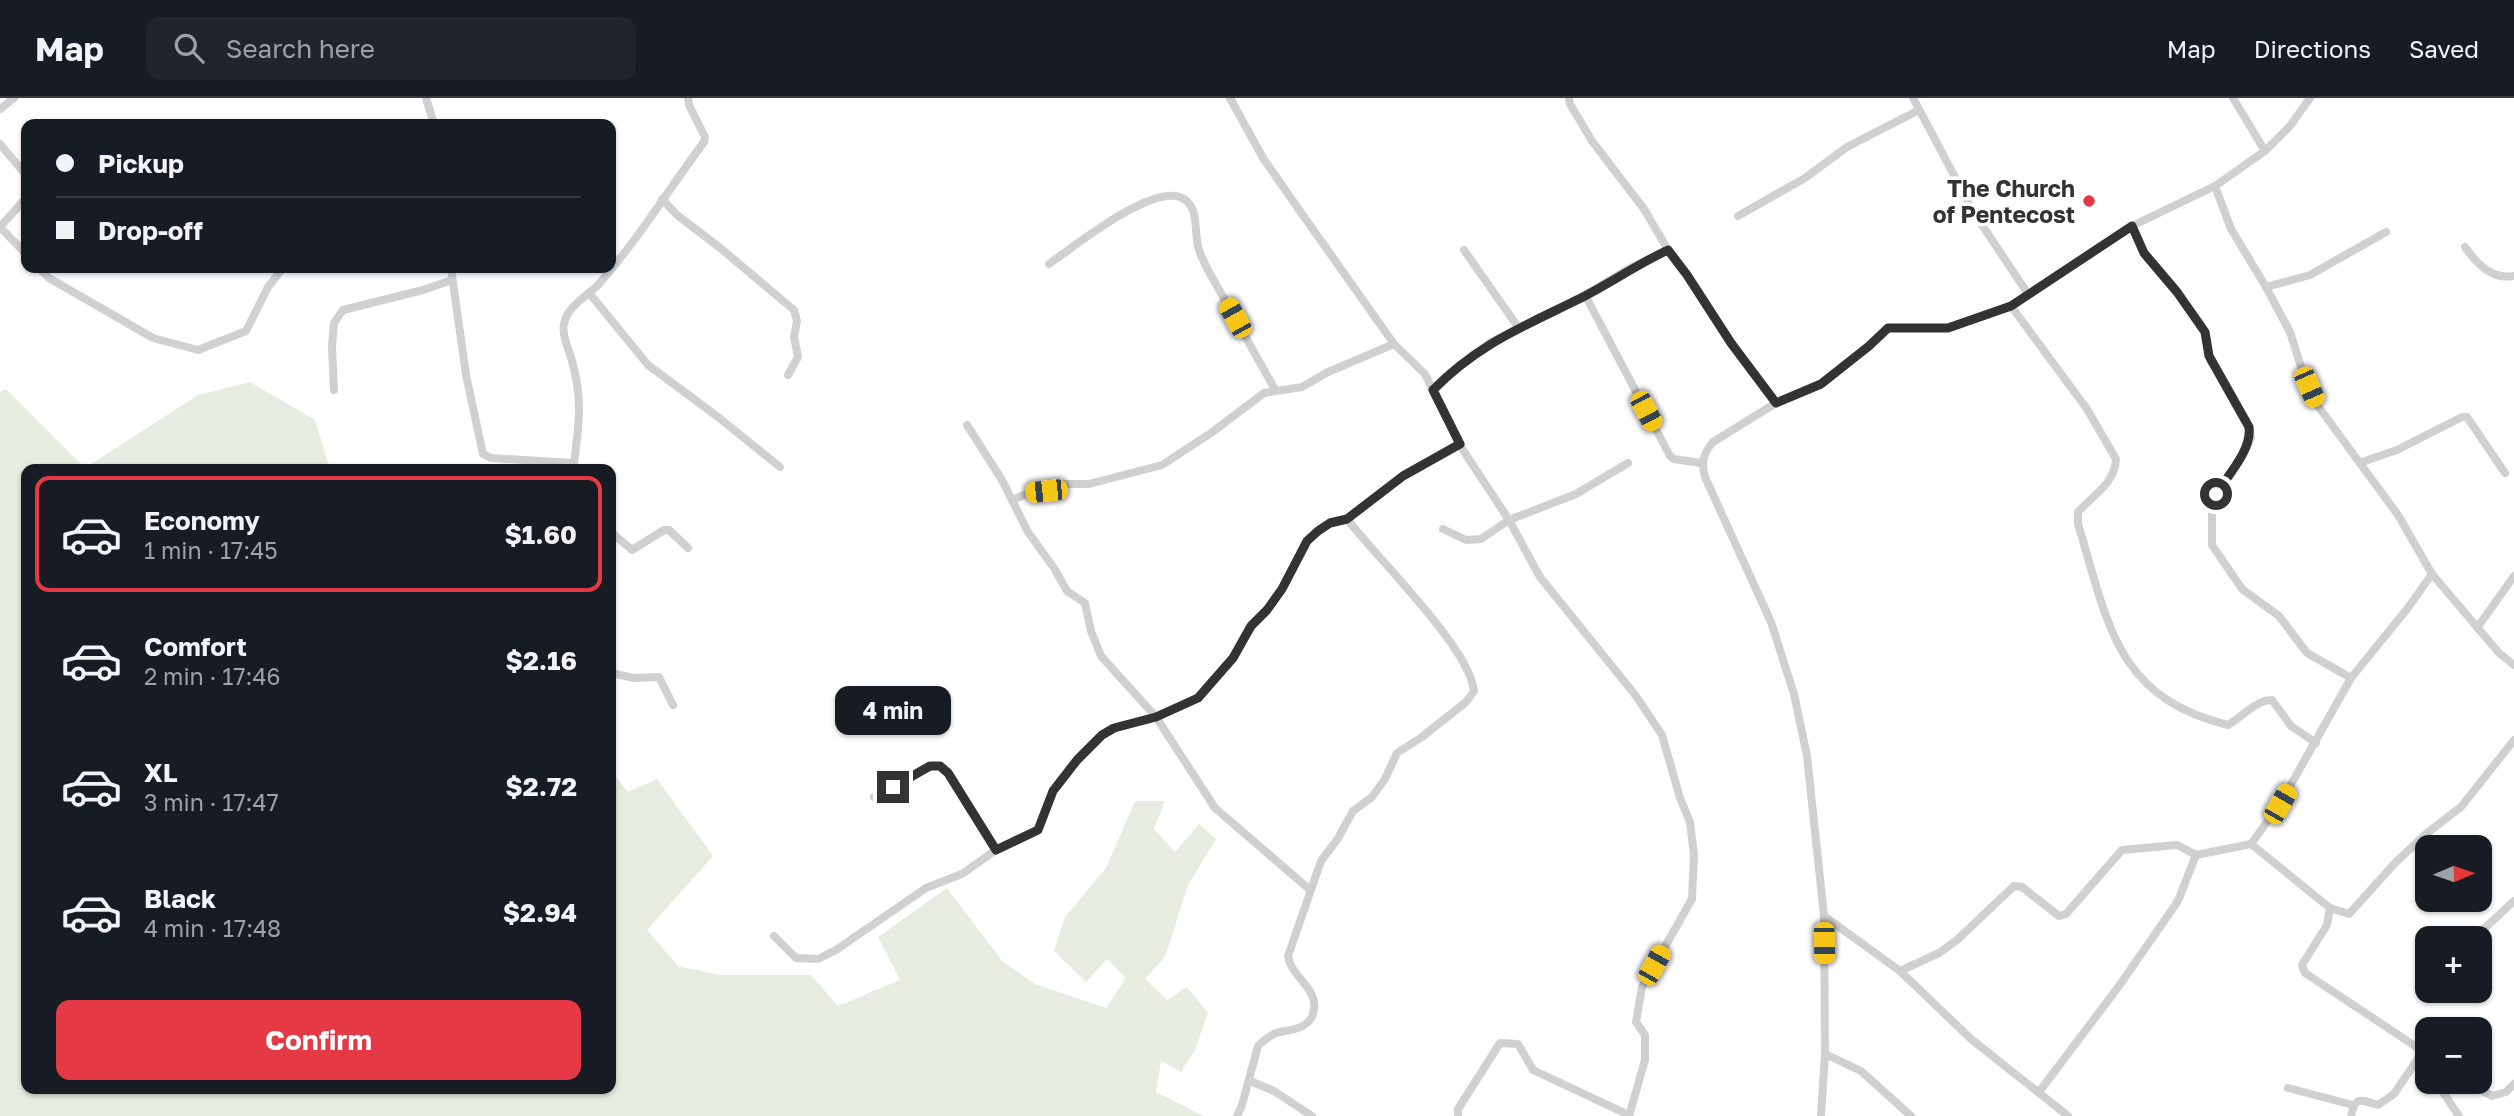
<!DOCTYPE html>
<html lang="en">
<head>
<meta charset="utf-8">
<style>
	:root { --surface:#171b24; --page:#20242c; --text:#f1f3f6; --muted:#9ea1a6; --line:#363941; --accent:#e63946 }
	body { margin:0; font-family:"Golos Text",sans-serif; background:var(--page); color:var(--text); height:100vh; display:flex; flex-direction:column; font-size:26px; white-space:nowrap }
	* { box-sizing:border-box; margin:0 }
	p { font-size:23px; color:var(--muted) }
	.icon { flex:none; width:38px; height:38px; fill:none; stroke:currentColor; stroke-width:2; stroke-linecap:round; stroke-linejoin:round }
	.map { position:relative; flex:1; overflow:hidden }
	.drawer { position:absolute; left:21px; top:366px; width:595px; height:630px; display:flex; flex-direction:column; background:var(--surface); border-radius:14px; box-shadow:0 2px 5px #0004 }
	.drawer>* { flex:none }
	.guide { position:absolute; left:21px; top:21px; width:595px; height:154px; border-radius:14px; box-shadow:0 2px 5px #0004; display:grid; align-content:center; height:154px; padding:0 35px; background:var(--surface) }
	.needle { width:46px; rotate:88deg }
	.buttons { position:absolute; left:2415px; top:737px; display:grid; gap:14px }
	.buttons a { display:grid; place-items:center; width:77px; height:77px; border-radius:14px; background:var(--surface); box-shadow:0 2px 5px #0004; font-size:35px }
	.end { position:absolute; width:32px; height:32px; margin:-16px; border:9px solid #333; background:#fff; box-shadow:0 0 0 4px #fff }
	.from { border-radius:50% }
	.bubble { position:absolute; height:49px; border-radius:14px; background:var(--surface); box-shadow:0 2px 5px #0004; font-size:23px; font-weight:700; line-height:49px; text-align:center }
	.car { position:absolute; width:21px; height:42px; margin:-21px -10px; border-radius:9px; box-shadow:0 0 5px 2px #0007; background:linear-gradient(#f5c518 24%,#345 0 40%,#f5c518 0 76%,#345 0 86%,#f5c518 0) }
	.guide b { display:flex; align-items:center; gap:24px; height:66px; font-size:26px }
	.guide b+b { border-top:2px solid var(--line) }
	.guide i { width:18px; height:18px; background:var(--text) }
	ul { padding:12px 0 0; list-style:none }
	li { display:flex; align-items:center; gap:21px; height:116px; margin:0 14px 10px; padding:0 21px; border:4px solid transparent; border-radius:14px }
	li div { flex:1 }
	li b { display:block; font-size:26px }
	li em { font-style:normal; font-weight:700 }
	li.selected { border-color:var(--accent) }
	li>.icon { width:63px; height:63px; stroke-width:1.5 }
	.button { display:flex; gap:14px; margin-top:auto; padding:14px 35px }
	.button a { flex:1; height:80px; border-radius:14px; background:var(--accent); color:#fff; font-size:28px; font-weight:700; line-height:80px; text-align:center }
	header { display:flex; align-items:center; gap:42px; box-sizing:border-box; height:98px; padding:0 35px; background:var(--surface); border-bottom:2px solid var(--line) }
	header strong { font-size:33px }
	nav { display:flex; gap:38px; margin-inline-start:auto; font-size:24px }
	.search { width:490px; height:63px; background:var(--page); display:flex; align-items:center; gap:18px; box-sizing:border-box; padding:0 24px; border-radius:14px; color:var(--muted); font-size:26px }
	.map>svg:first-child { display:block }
</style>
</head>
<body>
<header>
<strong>Map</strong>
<div class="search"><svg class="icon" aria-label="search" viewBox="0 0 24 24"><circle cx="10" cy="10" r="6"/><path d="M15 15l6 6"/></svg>Search here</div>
<nav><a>Map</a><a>Directions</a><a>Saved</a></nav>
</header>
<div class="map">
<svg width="2514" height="1018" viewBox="0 0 2514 1018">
	<rect width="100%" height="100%" fill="#fff"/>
	<polygon fill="#e6ecdf" points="250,284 315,322 330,371 26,371 26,990 611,990 611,672 628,694 657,681 713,758 647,832 678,868 719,877 811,877 838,908 900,882 878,839 947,790 1002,863 1035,886 1106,910 1126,880 1107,861 1086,884 1054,853 1065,819 1106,770 1135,703 1165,703 1154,731 1175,754 1199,726 1216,741 1188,787 1165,859 1145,881 1167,902 1187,889 1208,915 1194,954 1181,974 1161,963 1156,994 1204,1018 0,1018 0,294 6,291 85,370 198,297"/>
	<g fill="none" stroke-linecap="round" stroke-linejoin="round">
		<g stroke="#d0d0d0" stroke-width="8">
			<polyline points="426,0 434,26"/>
			<polyline points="1230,0 1263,60 1295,106 1394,246 1425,276 1459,346 1509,422 1540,479 1636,598 1662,637 1680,700 1690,724 1694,757 1692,801 1642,889 1636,924 1645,937 1645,962 1629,1018"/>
			<polyline points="1569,0 1570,6 1592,43 1644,111 1668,152 1687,177 1731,245 1776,305"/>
			<polyline points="1913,0 1974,115 2028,196"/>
			<polyline points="2233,0 2265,53"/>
			<polyline points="0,11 14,0"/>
			<polyline points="0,46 26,77"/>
			<polyline points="2215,88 2231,131 2266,189 2290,234 2303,275 2315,304 2398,417 2432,476 2499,555 2514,567"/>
			<polyline points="662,101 677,117 719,149 794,212 797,223 794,239 798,259 788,277"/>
			<polyline points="1738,118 1805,80 1847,49 1919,12"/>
			<polyline points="2132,128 2144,155 2177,194 2205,234 2209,258 2249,329 2251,340 2247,349 2212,404 2212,447 2242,491 2279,518 2307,555 2351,580"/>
			<polyline points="0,129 26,100"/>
			<polyline points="0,129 26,156"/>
			<path d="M 2465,149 C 2477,166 2492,182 2514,178"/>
			<polyline points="1464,152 1518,229"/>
			<path d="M 1049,166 C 1075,148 1149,88 1180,99 C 1201,107 1193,135 1199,152 C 1205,170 1217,187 1226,204 C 1243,234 1259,264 1276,293"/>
			<polyline points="39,170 49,180 153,240 198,252 246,233 268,189 283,170"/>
			<polyline points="451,170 466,277 483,356 491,360 574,365 575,371"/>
			<polyline points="2266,189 2310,177 2386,134"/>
			<polyline points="590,196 648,267 718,319 780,369"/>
			<polyline points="1585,197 1670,358 1674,361 1701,365"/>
			<path d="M 2011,208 L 2087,311 L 2116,361 C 2115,386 2092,398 2078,414 L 2078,426 C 2108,523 2114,599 2228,627 C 2242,619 2256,602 2272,602 L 2291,628 L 2316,645"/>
			<polyline points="334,292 332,248 334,225 343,212 423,192 452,182"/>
			<polyline points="1433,292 1449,276 1491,244 1585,197 1632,169 1668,152"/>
			<polyline points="967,327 1002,382 1028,434 1054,470 1067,493 1085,505 1091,533 1101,558 1156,619 1215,710 1309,791"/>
			<polyline points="2362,364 2397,352 2462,319 2467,319 2505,375"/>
			<path d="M 574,365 C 579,325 583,303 572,263 C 569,251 560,235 565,222 C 569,208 588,197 598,187 C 637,143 669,91 704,44 L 705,39 L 689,7 L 688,0"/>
			<polyline points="1012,402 1029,395 1046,393 1061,386 1089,386 1162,367 1211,335 1264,295 1302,289 1328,274 1394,246"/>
			<polyline points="1443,431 1466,442 1481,441 1509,422 1576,396 1628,365"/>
			<polyline points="611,434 632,452 664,432 669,432 688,450"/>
			<polyline points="2477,530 2514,478"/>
			<polyline points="611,575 634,580 659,579 673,607"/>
			<polyline points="874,699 930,668 940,668 949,675 996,752"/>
			<polyline points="2251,746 2330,810 2349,816 2395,765 2427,735 2461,709 2514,642"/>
			<polyline points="2330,810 2327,827 2302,867 2305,875 2427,956"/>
			<polyline points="1824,818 1900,873 1971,941 2068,1018"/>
			<polyline points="774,838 796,860 818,861 836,852 926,790 962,776 996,752 1038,732 1053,693 1078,662 1103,637 1114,630 1156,619 1198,600 1233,560 1251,528 1267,512 1282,491 1307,443 1318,433 1330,425 1347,421 1403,378 1459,346"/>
			<polyline points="2474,840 2514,803"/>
			<polyline points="1900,873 1939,855 1957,842 2014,788 2022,789 2059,818 2066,816 2122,752 2177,747 2196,757"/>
			<polyline points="1825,956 1861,973 1911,1018"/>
			<polyline points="1250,983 1274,993 1312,1018"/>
			<polyline points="2436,984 2459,1018"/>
			<polyline points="2467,984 2492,998 2506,994 2514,986"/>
			<polyline points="2288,990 2353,1007"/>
			<polyline points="2039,994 2119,888 2178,803 2196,757 2251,746 2280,706 2351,580 2407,511 2432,476"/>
			<path d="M 1237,1018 L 1242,1007 L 1258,948 C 1263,943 1269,938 1276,935 C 1289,931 1307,933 1313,916 C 1321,891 1291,880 1288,858 L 1321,763 L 1337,742 L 1353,713 L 1372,699 L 1385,681 L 1397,655 L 1422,639 L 1466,604 L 1474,593 C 1470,550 1377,460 1347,421"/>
			<polyline points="1458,1018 1458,1011 1500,945 1518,946 1533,972 1629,1017"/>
			<path d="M 1821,1018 L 1825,956 L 1824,818 L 1807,658 L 1794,596 L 1771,524 L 1705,379 C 1701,364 1703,356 1713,344 L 1776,305 L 1821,286 L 1869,248 L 1888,230 L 1948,230 L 2011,208 L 2132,128 L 2215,88 L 2265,53 L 2290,28 L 2310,0"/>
			<path d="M 2351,1018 C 2355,997 2362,1002 2378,1007 L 2394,996 L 2423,953"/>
		</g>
	</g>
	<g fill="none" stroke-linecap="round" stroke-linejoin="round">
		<path stroke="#333" stroke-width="9" d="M 893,689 L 930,668 L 940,668 L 948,675 L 996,752 L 1038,732 L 1053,693 L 1077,662 L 1102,637 L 1114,630 L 1156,619 L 1198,600 L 1233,560 L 1251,528 L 1267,512 L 1282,491 L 1307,443 L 1318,433 L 1330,425 L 1347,421 L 1403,378 L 1460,346 L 1433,292 C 1479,245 1525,228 1583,199 C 1612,184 1638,166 1668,152 L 1687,177 L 1731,245 L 1776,305 L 1821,286 L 1869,248 L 1888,230 L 1948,230 L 2011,208 L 2132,128 L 2144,155 L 2177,194 L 2205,234 L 2209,258 L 2249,329 C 2252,352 2228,377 2216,396"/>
	</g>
	<circle fill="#e63946" stroke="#fff" stroke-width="2.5" cx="2089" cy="103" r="7"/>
	<g text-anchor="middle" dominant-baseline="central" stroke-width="7" stroke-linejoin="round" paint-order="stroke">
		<g font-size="23" font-weight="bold" fill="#333" stroke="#fff" text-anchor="end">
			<text x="2075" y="90">The Church<tspan x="2075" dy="26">of Pentecost</tspan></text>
		</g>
	</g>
</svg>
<div class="buttons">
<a><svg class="needle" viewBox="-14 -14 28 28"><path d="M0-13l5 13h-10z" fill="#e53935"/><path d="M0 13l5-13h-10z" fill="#9ea1a6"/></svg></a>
<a>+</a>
<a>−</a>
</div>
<i class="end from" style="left:2216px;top:396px"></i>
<i class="end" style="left:893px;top:689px"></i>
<div class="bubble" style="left:835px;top:588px;width:116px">4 min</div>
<i class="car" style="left:1235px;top:220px;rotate:331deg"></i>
<i class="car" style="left:2309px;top:289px;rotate:156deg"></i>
<i class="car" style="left:1646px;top:313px;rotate:152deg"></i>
<i class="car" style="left:1046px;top:393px;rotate:264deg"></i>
<i class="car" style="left:2280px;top:706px;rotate:30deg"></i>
<i class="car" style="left:1824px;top:845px;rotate:179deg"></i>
<i class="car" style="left:1654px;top:867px;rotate:29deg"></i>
<div class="guide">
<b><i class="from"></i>Pickup</b>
<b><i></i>Drop-off</b>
</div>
<section class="drawer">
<ul>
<li class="selected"><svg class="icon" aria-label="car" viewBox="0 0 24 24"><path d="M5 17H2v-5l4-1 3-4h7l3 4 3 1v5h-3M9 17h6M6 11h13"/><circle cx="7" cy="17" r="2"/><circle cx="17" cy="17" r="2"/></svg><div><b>Economy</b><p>1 min · 17:45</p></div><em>$1.60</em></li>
<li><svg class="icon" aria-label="car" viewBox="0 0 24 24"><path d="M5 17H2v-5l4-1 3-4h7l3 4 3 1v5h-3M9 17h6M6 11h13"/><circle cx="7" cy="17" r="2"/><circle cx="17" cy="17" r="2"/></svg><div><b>Comfort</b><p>2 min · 17:46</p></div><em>$2.16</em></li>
<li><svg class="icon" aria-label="car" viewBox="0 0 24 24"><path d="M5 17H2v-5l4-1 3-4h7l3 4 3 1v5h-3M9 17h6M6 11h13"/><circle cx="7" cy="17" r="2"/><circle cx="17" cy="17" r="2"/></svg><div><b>XL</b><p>3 min · 17:47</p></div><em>$2.72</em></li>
<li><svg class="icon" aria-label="car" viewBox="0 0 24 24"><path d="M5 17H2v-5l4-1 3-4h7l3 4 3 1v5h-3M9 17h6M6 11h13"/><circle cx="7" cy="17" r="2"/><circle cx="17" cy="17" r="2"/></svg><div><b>Black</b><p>4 min · 17:48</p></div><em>$2.94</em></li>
</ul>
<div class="button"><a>Confirm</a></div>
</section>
</div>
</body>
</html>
